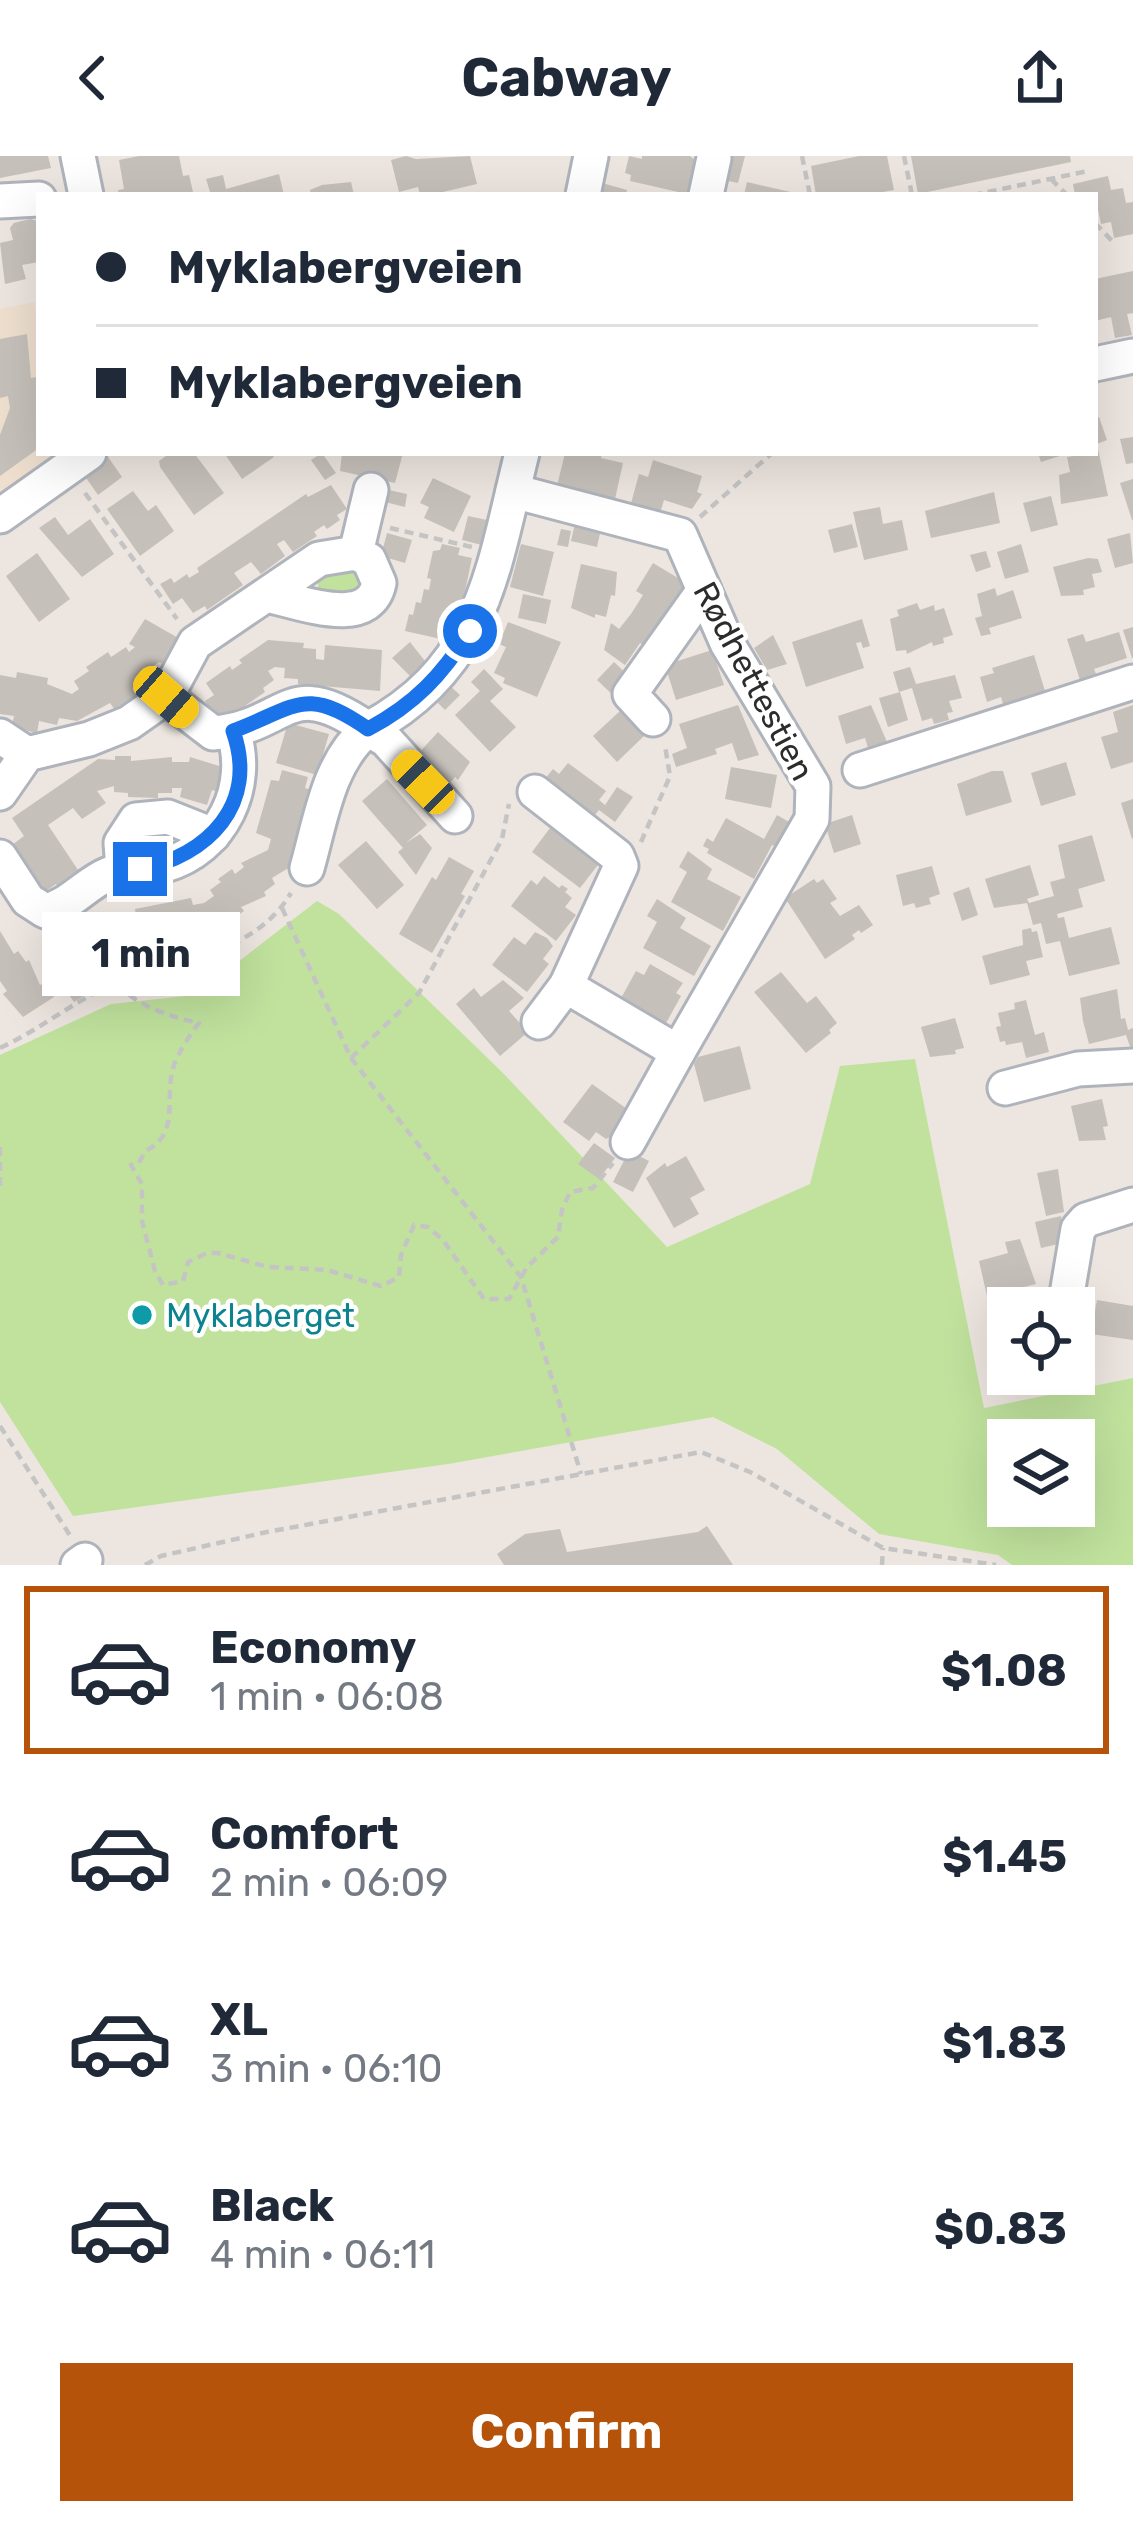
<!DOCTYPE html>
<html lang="en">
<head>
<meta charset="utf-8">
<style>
	:root { --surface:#fff; --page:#f2f2f3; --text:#1f2937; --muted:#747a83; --line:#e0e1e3; --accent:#b45309 }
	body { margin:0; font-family:Rubik,sans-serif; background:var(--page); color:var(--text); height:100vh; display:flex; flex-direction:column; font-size:45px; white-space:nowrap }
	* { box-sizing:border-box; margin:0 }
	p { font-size:39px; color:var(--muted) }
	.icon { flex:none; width:66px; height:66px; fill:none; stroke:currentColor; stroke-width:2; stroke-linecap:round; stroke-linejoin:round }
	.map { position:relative; height:1409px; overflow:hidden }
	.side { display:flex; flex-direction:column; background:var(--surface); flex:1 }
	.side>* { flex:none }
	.banner { position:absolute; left:36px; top:36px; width:1062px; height:264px; border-radius:0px; box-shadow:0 12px 48px #0002; display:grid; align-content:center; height:264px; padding:0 60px; background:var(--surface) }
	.fabs { position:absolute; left:987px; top:1131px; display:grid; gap:24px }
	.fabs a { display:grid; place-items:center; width:108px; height:108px; border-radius:0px; background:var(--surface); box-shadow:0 12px 48px #0002; font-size:60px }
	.end { position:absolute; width:54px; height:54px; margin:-27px; border:15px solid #1a73e8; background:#fff; box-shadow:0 0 0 6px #fff }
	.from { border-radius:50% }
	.bubble { position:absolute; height:84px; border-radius:0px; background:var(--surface); box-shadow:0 12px 48px #0002; font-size:39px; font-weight:700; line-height:84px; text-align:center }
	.car { position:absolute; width:36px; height:72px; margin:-36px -18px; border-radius:15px; box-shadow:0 0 9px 3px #0007; background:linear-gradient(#f5c518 24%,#345 0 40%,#f5c518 0 76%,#345 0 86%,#f5c518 0) }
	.banner b { display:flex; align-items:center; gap:42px; height:114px; font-size:45px }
	.banner b+b { border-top:3px solid var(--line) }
	.banner i { width:30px; height:30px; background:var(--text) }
	ul { padding:21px 0 0; list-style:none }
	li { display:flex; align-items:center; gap:36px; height:168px; margin:0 24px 18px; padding:0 36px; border:6px solid transparent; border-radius:0px }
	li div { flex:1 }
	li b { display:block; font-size:45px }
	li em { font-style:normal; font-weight:700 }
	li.on { border-color:var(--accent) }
	li>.icon { width:108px; height:108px; stroke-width:1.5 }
	.button { display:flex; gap:24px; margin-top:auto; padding:24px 60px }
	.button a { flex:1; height:138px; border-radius:0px; background:var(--accent); color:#fff; font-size:48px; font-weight:700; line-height:138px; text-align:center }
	header { display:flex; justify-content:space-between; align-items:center; height:156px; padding:0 60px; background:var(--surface); font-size:54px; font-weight:700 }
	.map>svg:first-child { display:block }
</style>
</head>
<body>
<header><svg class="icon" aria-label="back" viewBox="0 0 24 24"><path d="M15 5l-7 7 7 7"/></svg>Cabway<svg class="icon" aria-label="share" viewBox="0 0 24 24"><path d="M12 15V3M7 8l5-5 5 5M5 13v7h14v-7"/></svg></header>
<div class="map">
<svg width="1133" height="1409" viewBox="0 0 1133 1409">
	<rect width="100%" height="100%" fill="#ede5df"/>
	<polygon fill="#eedfcf" points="34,146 39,173 39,297 76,297 0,352 0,153"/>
	<g fill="#c0e29d" fill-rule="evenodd">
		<polygon points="353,403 369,437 317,441 319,416"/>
		<path d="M 317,745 L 339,758 L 503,917 L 667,1091 L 810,1028 L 840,910 L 915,903 L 984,1252 L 1133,1222 L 1133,1409 L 1012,1409 L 998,1399 L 879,1378 L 777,1293 L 713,1261 L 448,1308 L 73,1360 L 0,1246 L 0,899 L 111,848 L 195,839 ZM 1008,1284 L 1074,1284 L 1074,1350 L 1008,1350 Z"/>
	</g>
	<g fill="#c6c0ba">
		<polygon points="0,0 48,0 51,12 0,22"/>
		<polygon points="139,0 179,0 183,20 189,19 193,36 187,39 119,39 118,34 124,33 119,4"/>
		<polygon points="406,0 416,3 470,0 477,28 430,39 420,39 418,31 399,36 391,4"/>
		<polygon points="629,0 642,3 642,0 690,0 695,4 691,20 697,21 695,27 690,26 687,38 630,25 631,19 625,17"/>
		<polygon points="725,0 745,0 738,27 719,23"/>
		<polygon points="859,0 887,0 894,34 866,39 816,39 811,10"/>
		<polygon points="911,0 1070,0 1071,6 918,38"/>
		<polygon points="279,18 284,39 211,39 206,23 223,19 226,33"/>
		<polygon points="1108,20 1111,34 1123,32 1126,47 1133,46 1133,78 1114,82 1111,66 1101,68 1095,39 1075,39 1073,28"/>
		<polygon points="351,26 354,39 311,39 310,34 322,29"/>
		<polygon points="747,26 795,37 795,39 744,39"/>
		<polygon points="602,27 627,34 626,39 599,39"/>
		<polygon points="30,63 39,65 39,106 22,109 26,123 5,128 0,87 13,84 10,72 14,67"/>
		<polygon points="1133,115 1133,157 1127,158 1132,179 1115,182 1111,161 1095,165 1095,123"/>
		<polygon points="27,178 31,222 36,221 39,239 39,292 0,320 0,279 10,252 8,240 0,242 0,183"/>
		<polygon points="1099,261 1107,284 1097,288 1108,340 1061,348 1059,319 1070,316 1067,301 1095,297 1095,262"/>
		<polygon points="1133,281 1133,307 1126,308 1120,283"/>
		<polygon points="170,297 194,297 224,337 194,359 160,311 159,305"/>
		<polygon points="224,297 271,297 274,301 242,323"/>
		<polygon points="322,297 336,317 325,324 311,304"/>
		<polygon points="342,297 403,297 395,327 340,315"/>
		<polygon points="565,297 602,297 601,302 623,307 615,343 557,330"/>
		<polygon points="1038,297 1066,297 1066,298 1041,306"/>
		<polygon points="106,298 122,321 98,339 82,316"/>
		<polygon points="653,304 702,320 697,336 702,338 692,353 664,344 659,361 630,351 639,318 648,321"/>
		<polygon points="433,322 471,340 454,376 424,362 429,351 420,347"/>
		<polygon points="1133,323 1133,364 1132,364 1120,327"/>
		<polygon points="331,329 347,353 337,359 340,364 327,373 324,369 314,376 317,380 293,396 284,384 277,388 285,400 261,418 251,406 234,417 243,429 207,454 205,450 193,457 182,442 173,448 160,428 171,422 174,427 187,418 189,422 199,416 197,412 306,338 308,341"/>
		<polygon points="384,333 407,338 405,351 381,345"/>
		<polygon points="133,335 148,355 156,349 174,375 140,400 107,353"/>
		<polygon points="994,336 1000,367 931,382 925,355"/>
		<polygon points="1051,340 1058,369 1031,376 1023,347"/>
		<polygon points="880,351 883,368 902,364 908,394 864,404 853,356"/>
		<polygon points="468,360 492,365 486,390 462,384"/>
		<polygon points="55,361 68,379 90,363 114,398 82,421 39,372"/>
		<polygon points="576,363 602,368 597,391 571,385"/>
		<polygon points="852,368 858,391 834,397 828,374"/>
		<polygon points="561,373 571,375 568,391 557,389"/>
		<polygon points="387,377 412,384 405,407 381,400"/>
		<polygon points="1130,377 1133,407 1115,412 1107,383"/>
		<polygon points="442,388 460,392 458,399 472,402 463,445 459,444 441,483 405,475 409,458 413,459 416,446 421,447 424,433 429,434 431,423 427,422 433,395 440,394"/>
		<polygon points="521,388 554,396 543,440 510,431"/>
		<polygon points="1021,388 1029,416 1005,423 997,396"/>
		<polygon points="986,395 991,411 976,416 970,399"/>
		<polygon points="37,397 70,443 39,466 6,420"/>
		<polygon points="1088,402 1098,403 1102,416 1092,418 1095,431 1083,434 1084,439 1061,440 1053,411"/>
		<polygon points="653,407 688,428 649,493 640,487 625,509 604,494 611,467 619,473 631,458 643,439 636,435"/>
		<polygon points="581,408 617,416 615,440 611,439 606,461 595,458 595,462 571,452"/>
		<polygon points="995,432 997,440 1013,434 1022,462 989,472 991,478 981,480 975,462 982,460 977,438"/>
		<polygon points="523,438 551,444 546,468 518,462"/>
		<polygon points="917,447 920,454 934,449 935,455 944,452 953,479 943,482 944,487 933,490 932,486 907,498 906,494 896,495 890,463 899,460 897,454"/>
		<polygon points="145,463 180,483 165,509 159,506 143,517 147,523 132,533 139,543 127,551 125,548 115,554 110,547 77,565 59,562 57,569 39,565 37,578 12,569 14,560 0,558 0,519 16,522 17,516 48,522 47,528 72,538 79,533 74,525 89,515 86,511 108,496 111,501 126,491 129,496 135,491 129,488"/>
		<polygon points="862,463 870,490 863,492 861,486 856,487 864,512 806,531 792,486"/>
		<polygon points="508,466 561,486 537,541 503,527 505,522 494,517 506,491 499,488"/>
		<polygon points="1133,471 1133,502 1132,502 1123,474"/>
		<polygon points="1119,476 1127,502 1094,513 1096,518 1080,524 1067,483 1083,478 1086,486"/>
		<polygon points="773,479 787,508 767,514 754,492"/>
		<polygon points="268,484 304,487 303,492 316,493 316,503 324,504 325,489 382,494 380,535 298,528 298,523 284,522 285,512 275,511 268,515 274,524 263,532 265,536 220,567 205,545 214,539 206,527 230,510 232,514 242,507 239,504"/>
		<polygon points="410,486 428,509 414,524 392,502"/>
		<polygon points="712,494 724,529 676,544 665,509"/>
		<polygon points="1034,499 1045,535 1003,548 1001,541 987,546 980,521 994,517 992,512"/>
		<polygon points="614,506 633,524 616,542 597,524"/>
		<polygon points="910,511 916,528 955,519 962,542 949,545 953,556 947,557 949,564 934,568 932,562 922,565 912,532 899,536 893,516"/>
		<polygon points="484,513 503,533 490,545 516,571 490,596 455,559 480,535 471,526"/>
		<polygon points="448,528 460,539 445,554 433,542"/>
		<polygon points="900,536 908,564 888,571 879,542"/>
		<polygon points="738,549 759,599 738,605 732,587 715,593 717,598 676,611 672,598 687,592 679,568"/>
		<polygon points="871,549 887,586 868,592 865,582 846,588 838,560"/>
		<polygon points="1133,549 1133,606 1111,613 1101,581 1118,576 1113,556"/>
		<polygon points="620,555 644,580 617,606 593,580"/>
		<polygon points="288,567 329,578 317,619 276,607"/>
		<polygon points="438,576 470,606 458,624 455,621 447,630 416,600"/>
		<polygon points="115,600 131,600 131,605 172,601 172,606 189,606 190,601 229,613 222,637 212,634 207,649 180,641 182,632 172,632 172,637 158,637 158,642 128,641 128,637 114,636 114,630 97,635 106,647 82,663 73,652 48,669 84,723 62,738 56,728 43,737 12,689 24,680 12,662 98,603 115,604"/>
		<polygon points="1066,606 1076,639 1041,650 1031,617"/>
		<polygon points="568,607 606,635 599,644 605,649 617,631 633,641 615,666 599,654 595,659 590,655 583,666 544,624 553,613 559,618"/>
		<polygon points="731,611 777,619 771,652 725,643"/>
		<polygon points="282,614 308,621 305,632 311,634 290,711 272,722 275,728 264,736 266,740 241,751 244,755 232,763 234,767 216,779 136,794 98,811 83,789 93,782 89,776 102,767 105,771 115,764 136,761 135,753 191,742 193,749 204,747 214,740 210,734 221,726 218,723 232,713 235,718 244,711 241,707 268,694 271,683 256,677 271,624 279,625"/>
		<polygon points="992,615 1003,615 1012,646 966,660 957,628"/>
		<polygon points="387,623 427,669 406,687 420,678 432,692 416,719 398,696 403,692 362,645"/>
		<polygon points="1133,643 1133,682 1132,683 1121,647"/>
		<polygon points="777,659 796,670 783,694 772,689 754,723 707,697 709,693 703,690 707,682 713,686 726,662 764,683"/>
		<polygon points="852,659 861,688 834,697 825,668"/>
		<polygon points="553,668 601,705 580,732 532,696"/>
		<polygon points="1092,679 1105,725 1078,733 1083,751 1057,758 1058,762 1064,761 1069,782 1111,771 1120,808 1069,820 1060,785 1046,788 1041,767 1033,769 1027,747 994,752 985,723 1030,709 1039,739 1027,743 1029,747 1054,740 1050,726 1065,722 1058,689"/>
		<polygon points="366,685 404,729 377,753 338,709"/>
		<polygon points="688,695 712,713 707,723 741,741 723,775 671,746 687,716 679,711"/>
		<polygon points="449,701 474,715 461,738 465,740 432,797 399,778 432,721 436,724"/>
		<polygon points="932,710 940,738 929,742 931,748 916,752 914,747 903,750 896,719"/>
		<polygon points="544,720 559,732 562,729 568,733 565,736 572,742 565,751 576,759 556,785 511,750 531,724 537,729"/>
		<polygon points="814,723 817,727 823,723 837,743 830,747 840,760 859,749 873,769 861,777 859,774 852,779 855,783 825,803 785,742"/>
		<polygon points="969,731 978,759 962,765 953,737"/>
		<polygon points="657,743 686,762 680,772 711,790 694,820 643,792 657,766 647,760"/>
		<polygon points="1031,772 1032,776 1037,775 1043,801 1026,805 1030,819 990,829 982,800 1023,789 1022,774"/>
		<polygon points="0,775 14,798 18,795 26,806 29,804 40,829 44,827 54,841 23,861 3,838 7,835 0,825"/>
		<polygon points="535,776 547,782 553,790 543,803 549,808 527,836 492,809 514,781 525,789"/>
		<polygon points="650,808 683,827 676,837 681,840 665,869 620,844 636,815 644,819"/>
		<polygon points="81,811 95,833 74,846 60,825"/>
		<polygon points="781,816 807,847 816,840 837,867 829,874 831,877 806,897 754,836"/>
		<polygon points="503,824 524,842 509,855 528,876 500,900 456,848 474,832 481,841"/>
		<polygon points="1117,833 1121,863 1125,862 1128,874 1133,872 1133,899 1126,879 1089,888 1083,865 1080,842"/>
		<polygon points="1026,844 1035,879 1044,876 1049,896 1026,902 1022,886 1006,889 1005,885 1000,886 996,871 1001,870 998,857 1015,853 1014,847"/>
		<polygon points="955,862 964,892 955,894 956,898 930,901 921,871"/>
		<polygon points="740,890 751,933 704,946 694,908 698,901"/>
		<polygon points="592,928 627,953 612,980 606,983 596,976 589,985 563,966"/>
		<polygon points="1102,943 1108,970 1103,971 1106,984 1079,985 1071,950"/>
		<polygon points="594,987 615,1002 599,1023 578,1008"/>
		<polygon points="629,995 649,1005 633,1036 613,1026"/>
		<polygon points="686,1000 705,1034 690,1042 699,1058 674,1072 646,1022 665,1007 667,1011"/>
		<polygon points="1058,1013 1064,1056 1046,1060 1037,1017"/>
		<polygon points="1061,1060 1067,1086 1041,1092 1035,1066"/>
		<polygon points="1020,1083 1036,1128 987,1140 979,1105 1008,1097 1005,1086"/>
		<polygon points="1097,1144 1133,1150 1133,1184 1091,1178"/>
		<polygon points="1008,1152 1008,1218 1037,1220 1006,1227 992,1156"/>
		<polygon points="707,1370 733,1409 504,1409 497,1398 525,1378 560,1373 567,1396 698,1376"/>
	</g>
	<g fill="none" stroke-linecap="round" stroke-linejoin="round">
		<g stroke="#afb4bc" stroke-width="39">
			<g id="minor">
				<polyline points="78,0 86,39"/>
				<polyline points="583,39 591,0"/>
				<polyline points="706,39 714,2"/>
				<polyline points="0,45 39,43"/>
				<polyline points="1095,208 1133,200"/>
				<polyline points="513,335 680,379 727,487 813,630 812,663 678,896 566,830"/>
				<polyline points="0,360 89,297"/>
				<polyline points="356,397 371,334"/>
				<path d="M 166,541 L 213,577 C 289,571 286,516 368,573 C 484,511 493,413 522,297"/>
				<polyline points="653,563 630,538 704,434"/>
				<polyline points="0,580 27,598"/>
				<polyline points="860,614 1133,526"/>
				<polyline points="535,636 617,700 621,710 566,830 539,866"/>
				<path d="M 0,637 L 27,598 L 89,583 L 129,567 L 166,541 L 195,487 L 319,403 L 356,397 L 369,404 L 379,427 C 369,475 299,445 266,439"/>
				<path d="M 0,701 L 28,744 L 45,755 C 70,750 86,727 109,718 C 127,711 146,714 165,709 C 222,693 252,630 233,575"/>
				<path d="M 307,712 C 321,663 328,606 368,573 L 386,584 L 455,660"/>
				<polyline points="123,714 121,687 136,664 168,661 213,679"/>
				<polyline points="55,753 78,791"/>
				<polyline points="1005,932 1078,913 1133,910"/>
				<polyline points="628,986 678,896"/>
				<polyline points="1067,1138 1078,1073 1086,1064 1133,1049"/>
				<polyline points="78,1409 85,1404"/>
			</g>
		</g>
		<g stroke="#c4c4c4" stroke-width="4.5" stroke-dasharray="9 6" stroke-linecap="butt">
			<polyline points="802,0 810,39"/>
			<polyline points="904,0 912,39"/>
			<polyline points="1051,23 1067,39"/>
			<polyline points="973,39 1088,15"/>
			<polyline points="1095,67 1114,87"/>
			<polyline points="85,337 177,463"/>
			<polyline points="700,361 772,297"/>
			<polyline points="390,372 472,391"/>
			<polyline points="641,686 670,620 665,590"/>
			<polyline points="282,752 351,902 521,1121 581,1318"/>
			<path d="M 119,828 C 133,849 174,862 199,867 C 190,878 179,896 174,909 C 163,940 182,978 145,995 L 139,1007 L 131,1009 L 142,1028 L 142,1065 L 155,1115 L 163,1129 L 183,1125 L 188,1106 L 207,1097 L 218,1097 L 268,1111 L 327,1114 L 381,1130 L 399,1121 L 401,1099 L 414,1069 L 428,1071 L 443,1084 L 484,1143 L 509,1143 L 527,1111 L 558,1081 L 562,1054 L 570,1036 L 593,1032 L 613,1007"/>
			<path d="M 0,892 C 37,875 69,849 105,832 C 169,804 252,802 291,737"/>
			<polyline points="351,902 419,837 502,683 509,648"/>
			<polyline points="0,991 0,1036"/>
			<polyline points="0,1270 71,1381"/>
			<polyline points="145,1409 161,1400 267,1376 701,1296 750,1316 883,1392 996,1409"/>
			<polyline points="882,1409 883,1392"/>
		</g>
		<use href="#minor" stroke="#fff" stroke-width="33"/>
	</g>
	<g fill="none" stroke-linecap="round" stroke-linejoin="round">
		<path stroke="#1a73e8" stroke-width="15" d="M 140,713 C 208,700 259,648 233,575 C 297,551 305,529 368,573 C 415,548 442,519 470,475"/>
	</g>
	<circle fill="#0f9aa8" stroke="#fff" stroke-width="4.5" cx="142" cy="1159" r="12"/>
	<g text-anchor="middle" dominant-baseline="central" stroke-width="9" stroke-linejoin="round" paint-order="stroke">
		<g font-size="33" fill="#2c2c2c" stroke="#fff">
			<text transform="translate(754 525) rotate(62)">Rødhettestien</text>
		</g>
		<g font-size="33" fill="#0d838f" stroke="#fff" text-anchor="start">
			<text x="166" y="1159">Myklaberget</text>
		</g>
	</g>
</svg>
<div class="fabs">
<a><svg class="icon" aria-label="locate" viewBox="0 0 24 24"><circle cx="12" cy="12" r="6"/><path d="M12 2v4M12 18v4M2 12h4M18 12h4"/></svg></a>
<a><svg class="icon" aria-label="layers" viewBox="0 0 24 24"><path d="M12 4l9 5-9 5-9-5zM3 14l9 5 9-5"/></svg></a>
</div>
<i class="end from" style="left:470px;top:475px"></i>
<i class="end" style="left:140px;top:713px"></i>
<div class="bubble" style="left:42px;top:756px;width:198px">1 min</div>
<i class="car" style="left:166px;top:541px;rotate:131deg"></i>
<i class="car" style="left:423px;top:626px;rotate:316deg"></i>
<div class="banner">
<b><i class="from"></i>Myklabergveien</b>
<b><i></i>Myklabergveien</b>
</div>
</div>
<section class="side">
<ul>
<li class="on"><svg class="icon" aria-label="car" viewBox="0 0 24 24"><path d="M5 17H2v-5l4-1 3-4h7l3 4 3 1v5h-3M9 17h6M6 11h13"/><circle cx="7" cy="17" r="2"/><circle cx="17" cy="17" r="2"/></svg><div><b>Economy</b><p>1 min · 06:08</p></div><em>$1.08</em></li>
<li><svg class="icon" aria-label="car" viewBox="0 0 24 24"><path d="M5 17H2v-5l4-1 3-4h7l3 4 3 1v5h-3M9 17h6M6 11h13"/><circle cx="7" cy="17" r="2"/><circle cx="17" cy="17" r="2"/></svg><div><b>Comfort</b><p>2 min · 06:09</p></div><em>$1.45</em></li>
<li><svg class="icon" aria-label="car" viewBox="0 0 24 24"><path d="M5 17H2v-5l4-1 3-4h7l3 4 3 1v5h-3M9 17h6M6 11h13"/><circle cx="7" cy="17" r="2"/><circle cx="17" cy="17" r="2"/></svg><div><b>XL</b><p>3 min · 06:10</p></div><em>$1.83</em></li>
<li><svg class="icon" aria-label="car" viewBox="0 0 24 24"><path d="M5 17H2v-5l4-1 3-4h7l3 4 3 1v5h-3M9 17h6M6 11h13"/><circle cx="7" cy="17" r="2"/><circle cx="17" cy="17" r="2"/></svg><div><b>Black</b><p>4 min · 06:11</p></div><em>$0.83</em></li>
</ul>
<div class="button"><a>Confirm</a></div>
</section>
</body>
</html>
